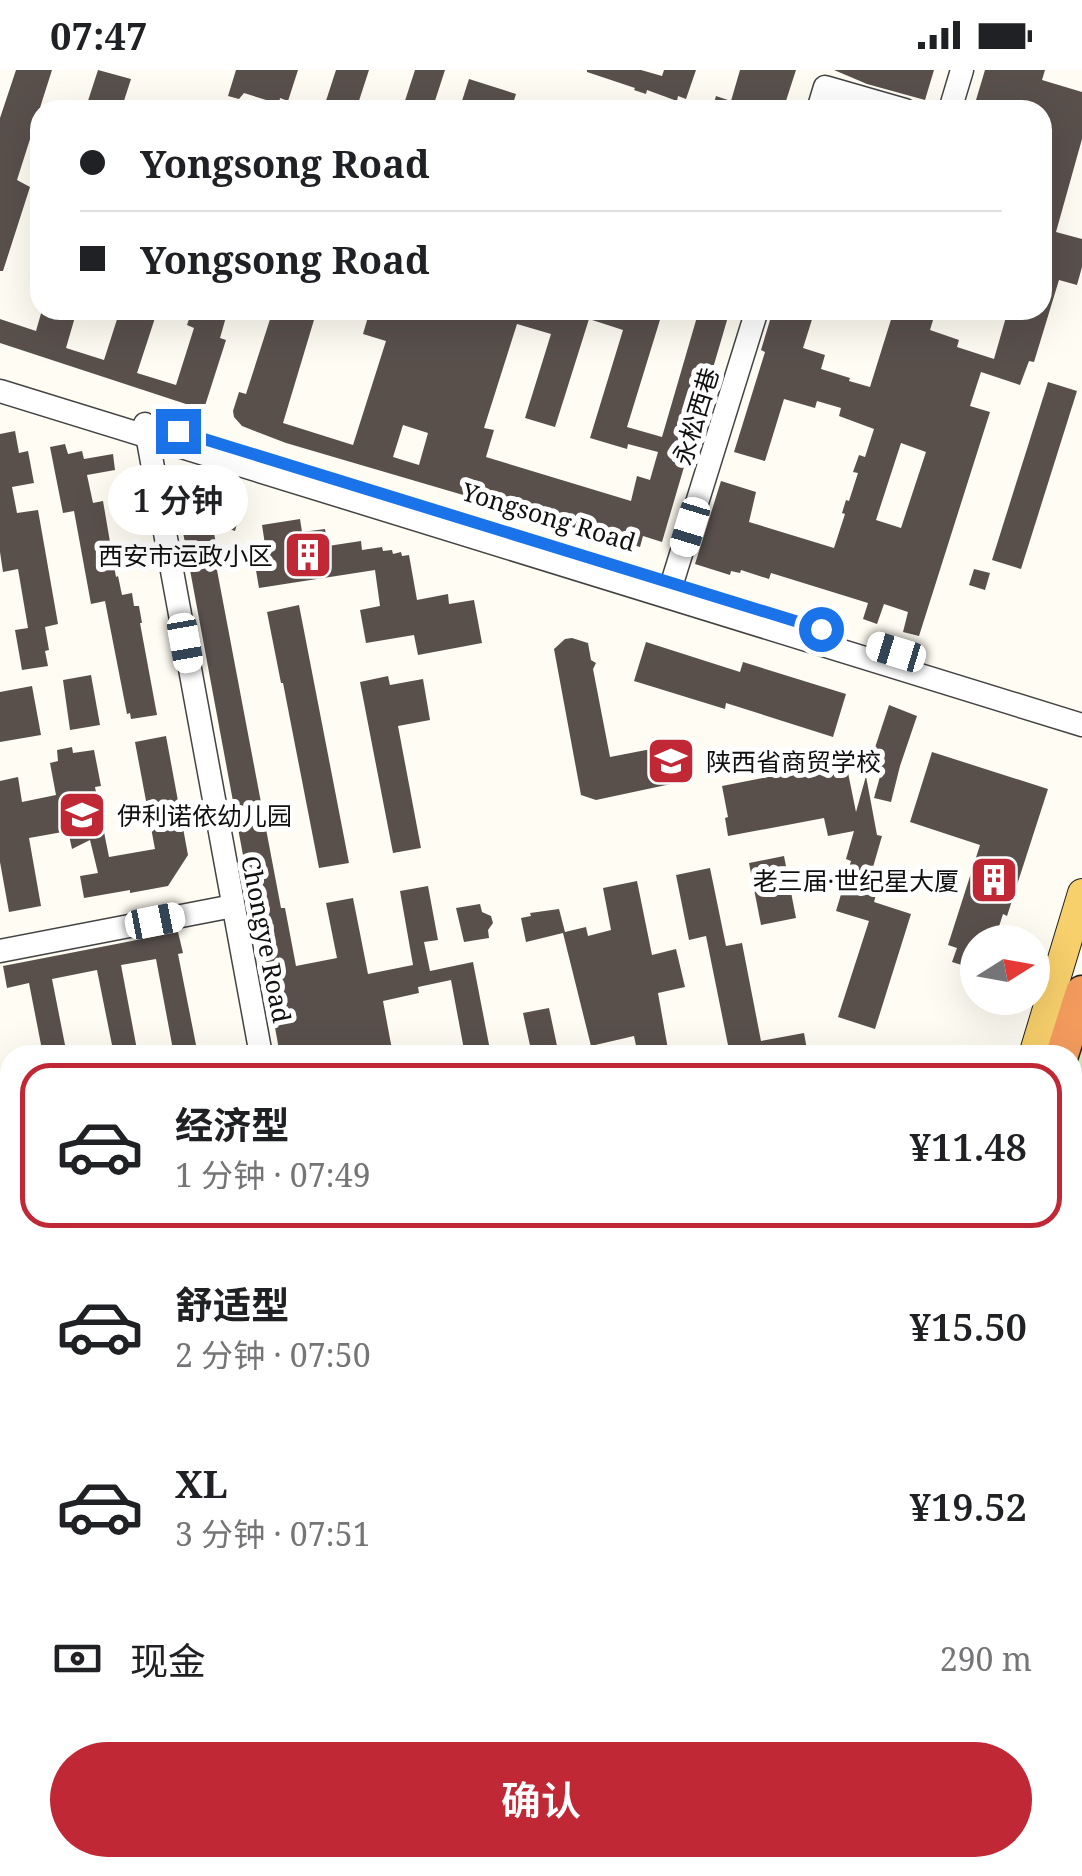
<!DOCTYPE html>
<html lang="zh">
<head>
<meta charset="utf-8">
<style>
	:root { --surface:#fff; --page:#f6f6f6; --text:#202124; --muted:#757577; --line:#e0e0e0; --accent:#c02835 }
	body { margin:0; font-family:"Noto Serif","Noto Sans SC",serif; background:var(--page); color:var(--text); height:100vh; display:flex; flex-direction:column; font-size:38px; white-space:nowrap }
	* { box-sizing:border-box; margin:0 }
	p { font-size:32px; color:var(--muted) }
	.icon { flex:none; width:55px; height:55px; fill:none; stroke:currentColor; stroke-width:2; stroke-linecap:round; stroke-linejoin:round }
	.map { position:relative; flex:1; overflow:hidden }
	.drawer { position:absolute; left:0px; top:975px; width:1082px; height:832px; display:flex; flex-direction:column; background:var(--surface); border-radius:30px 30px 0 0; box-shadow:0 10px 40px #0002 }
	.drawer>* { flex:none }
	.hud { position:absolute; left:30px; top:30px; width:1022px; height:220px; border-radius:30px; box-shadow:0 10px 40px #0002; display:grid; align-content:center; height:220px; padding:0 50px; background:var(--surface) }
	.needle { width:65px; rotate:79deg }
	.buttons { position:absolute; left:960px; top:855px; display:grid; gap:20px }
	.buttons a { display:grid; place-items:center; width:90px; height:90px; border-radius:50%; background:var(--surface); box-shadow:0 10px 40px #0002; font-size:50px }
	.end { position:absolute; width:45px; height:45px; margin:-22px; border:12px solid #1a73e8; background:#fff; box-shadow:0 0 0 5px #fff }
	.from { border-radius:50% }
	.bubble { position:absolute; height:70px; border-radius:35px; background:var(--surface); box-shadow:0 10px 40px #0002; font-size:32px; font-weight:600; line-height:70px; text-align:center }
	.car { position:absolute; width:30px; height:60px; margin:-30px -15px; border-radius:12px; box-shadow:0 0 8px 2px #0007; background:linear-gradient(#fff 24%,#345 0 40%,#fff 0 76%,#345 0 86%,#fff 0) }
	.hud b { display:flex; align-items:center; gap:35px; height:95px; font-size:38px }
	.hud b+b { border-top:2px solid var(--line) }
	.hud i { width:25px; height:25px; background:var(--text) }
	ul { padding:18px 0 0; list-style:none }
	li { display:flex; align-items:center; gap:30px; height:165px; margin:0 20px 15px; padding:0 30px; border:5px solid transparent; border-radius:30px }
	li div { flex:1 }
	li b { display:block; font-size:38px }
	li em { font-style:normal; font-weight:600 }
	li.on { border-color:var(--accent) }
	li>.icon { width:90px; height:90px; stroke-width:1.5 }
	.pay { display:flex; align-items:center; gap:25px; height:110px; padding:0 50px; font-size:38px }
	.pay p { margin-inline-start:auto }
	.action { display:flex; gap:20px; margin-top:auto; padding:20px 50px }
	.action a { flex:1; height:115px; border-radius:60px; background:var(--accent); color:#fff; font-size:40px; font-weight:600; line-height:115px; text-align:center }
	.status { display:flex; justify-content:space-between; align-items:center; height:70px; padding:0 50px; background:var(--surface); direction:ltr }
	.status svg { height:28px; fill:currentColor }
	.map>svg:first-child { display:block }
</style>
</head>
<body>
<div class="status"><b>07:47</b><svg viewBox="0 0 49 12"><path d="M0 12V9h3v3zM5 12V6h3v6zM10 12V3h3v9zM15 12V0h3v12zM26 1h20v11H26zM47 4h2v5h-2z"/></svg></div>
<div class="map">
<svg width="1082" height="1806" viewBox="0 0 1082 1806">
	<rect width="100%" height="100%" fill="#fffcf3"/>
	<polygon fill="#d6eabc" points="1082,948 1082,1050 1074,1075 1072,985"/>
	<polygon fill="#bada9b" points="1072,1450 1082,1452 1082,1640 1072,1642"/>
	<g fill="#59504c" fill-rule="evenodd">
		<polygon points="16,0 52,0 17,110 30,117 3,201 0,201 0,48"/>
		<polygon points="98,0 131,9 121,40 85,40"/>
		<polygon points="236,0 298,0 288,31 280,28 279,34 244,23 239,29 228,26"/>
		<polygon points="336,0 369,0 356,40 323,40"/>
		<polygon points="415,0 445,0 432,40 402,40"/>
		<polygon points="587,0 641,0 662,6 664,0 696,0 686,29 678,26 677,31 647,20 646,24 634,20 635,18 587,2"/>
		<polygon points="740,0 796,0 783,40 712,40 716,26 731,31"/>
		<polygon points="834,0 934,0 925,30 867,14"/>
		<path d="M 985,0 L 1045,0 L 1042,10 L 1082,22 L 1082,69 L 1056,162 L 1082,169 L 1082,197 L 1077,215 L 1059,210 L 1034,292 L 1029,291 L 1020,315 L 981,302 L 970,336 L 990,342 L 919,566 L 903,562 L 908,542 L 884,534 L 877,554 L 863,549 L 868,533 L 771,503 L 769,509 L 741,500 L 740,503 L 731,501 L 730,505 L 695,494 L 721,411 L 756,422 L 749,452 L 834,478 L 845,444 L 842,443 L 846,430 L 849,431 L 858,403 L 853,402 L 859,385 L 865,387 L 874,359 L 839,346 L 841,338 L 817,331 L 815,338 L 784,329 L 765,391 L 734,382 L 765,282 L 761,280 L 773,240 L 815,240 L 803,278 L 825,285 L 821,299 L 850,308 L 849,311 L 870,317 L 894,240 L 936,240 L 930,260 L 959,270 L 957,277 L 994,289 L 1008,240 L 1042,240 L 1042,40 L 973,40 ZM 901,373 L 926,382 L 901,458 L 876,450 Z"/>
		<polygon points="469,9 516,24 511,40 469,40 460,37"/>
		<polygon points="42,240 77,240 66,278 104,290 120,240 149,240 148,245 155,248 137,303 176,315 194,258 187,255 192,240 228,240 220,268 226,270 203,342 191,338 192,336 0,273 0,249 36,261"/>
		<path d="M 273,240 L 317,240 L 283,353 L 353,375 L 386,271 L 363,264 L 370,240 L 663,240 L 627,357 L 662,367 L 699,240 L 730,240 L 662,472 L 643,466 L 640,477 L 286,373 L 242,356 L 234,347 L 233,341 L 239,322 L 246,324 ZM 589,249 L 623,260 L 590,368 L 627,379 L 628,374 L 658,382 L 650,410 L 637,406 L 631,431 L 486,387 L 494,360 L 484,358 L 517,254 L 551,264 L 525,348 L 555,357 ZM 403,355 L 428,363 L 419,395 L 393,387 Z"/>
		<polygon points="1048,312 1077,321 1021,499 992,490"/>
		<polygon points="15,361 19,383 28,381 34,413 12,417 17,443 38,440 58,554 45,557 49,580 45,581 48,596 22,600 15,560 28,558 18,499 3,502 0,482 0,364"/>
		<polygon points="65,374 68,384 82,381 84,389 113,384 115,400 87,405 93,433 103,431 116,507 118,506 122,525 132,523 134,536 139,536 142,553 140,553 157,645 131,649 130,643 127,644 105,531 91,534 74,441 63,443 50,377"/>
		<polygon points="193,419 242,436 235,461 212,453 221,499 217,500 281,838 285,838 296,896 337,888 326,833 353,828 368,904 413,895 400,821 428,816 438,870 424,872 430,901 473,892 491,985 465,985 451,910 418,917 419,923 383,931 393,985 280,985 266,908 268,908 253,811 248,812 177,430"/>
		<polygon points="300,449 302,462 325,459 328,476 361,471 362,480 382,477 383,481 392,480 393,484 401,482 402,486 409,485 417,530 448,524 449,534 474,530 482,573 418,585 414,565 366,573 360,540 380,536 375,500 259,518 253,483 266,481 262,455"/>
		<polygon points="974,499 990,503 985,520 969,515"/>
		<polygon points="299,535 349,793 319,798 283,613 281,613 267,542"/>
		<polygon points="572,568 588,573 591,590 596,593 593,599 610,687 677,674 685,711 596,730 581,725 554,579 565,569"/>
		<polygon points="646,572 740,602 743,592 846,624 833,667 726,633 725,639 634,611"/>
		<polygon points="91,605 100,655 70,660 63,610"/>
		<polygon points="388,606 390,615 423,609 430,650 398,656 421,778 393,783 360,612"/>
		<polygon points="32,616 41,665 0,672 0,622"/>
		<polygon points="889,635 917,646 900,696 891,732 874,728 881,703 868,699"/>
		<polygon points="166,666 188,785 168,816 130,823 130,820 84,828 80,806 98,803 90,770 72,779 68,761 29,768 41,836 9,842 0,792 0,711 18,707 22,732 56,725 50,693 58,691 57,680 72,677 73,683 94,680 101,716 95,717 109,787 155,779 135,672"/>
		<polygon points="932,682 1048,719 1007,846 1003,844 994,872 978,872 978,900 952,892 957,878 948,875 980,775 910,752"/>
		<polygon points="844,683 856,742 866,706 877,765 882,766 867,818 877,821 874,832 911,844 875,959 838,947 869,851 836,841 851,791 846,789 854,761 828,766 824,748 728,766 725,748 728,747 722,716 815,698 813,689"/>
		<polygon points="784,786 796,848 761,855 749,793"/>
		<polygon points="710,798 726,876 742,873 761,971 804,963 808,985 730,985 706,866 689,870 676,805"/>
		<polygon points="637,811 652,885 676,879 685,917 658,923 669,985 638,985 634,966 591,976 563,863 526,872 521,848 531,846 530,843 559,839 565,862 586,857 588,866 611,860 603,818"/>
		<polygon points="480,834 482,842 491,846 493,853 488,860 489,868 464,872 456,838"/>
		<polygon points="178,862 183,883 178,884 198,985 174,985 156,889 121,895 138,985 114,985 97,900 52,909 67,985 43,985 29,913 7,918 3,896"/>
		<polygon points="549,938 559,985 534,985 533,980 531,980 523,943"/>
	</g>
	<g fill="none" stroke-linecap="round" stroke-linejoin="round">
		<g stroke="#434343" stroke-width="25">
			<g id="minor">
				<polyline points="818,40 825,17 905,40"/>
				<polyline points="950,40 962,0"/>
				<polyline points="0,321 1082,655"/>
				<polyline points="145,354 261,985"/>
				<polyline points="668,526 757,240"/>
				<polyline points="0,881 233,836"/>
				<polyline points="420,1798 421,1806"/>
			</g>
		</g>
		<g stroke="#212121" stroke-width="30">
			<g id="major">
				<polyline points="1033,985 1082,823"/>
				<polyline points="1072,1438 1082,1439"/>
				<polyline points="1072,1661 1082,1660"/>
				<polyline points="1072,1702 1082,1717"/>
				<polyline points="0,1722 10,1720"/>
				<polyline points="0,1762 10,1760"/>
				<polyline points="1051,1798 1053,1806"/>
			</g>
		</g>
		<g stroke="#212121" stroke-width="35">
			<g id="highway">
				<polyline points="1062,985 1082,922"/>
				<polyline points="1072,1157 1082,1098"/>
				<polyline points="1072,1341 1082,1399"/>
				<polyline points="1072,1466 1082,1516"/>
			</g>
		</g>
		<use href="#minor" stroke="#fff" stroke-width="22"/>
		<use href="#major" stroke="#f7cf6b" stroke-width="28"/>
		<use href="#highway" stroke="#f39b5d" stroke-width="32"/>
	</g>
	<g fill="none" stroke-linecap="round" stroke-linejoin="round">
		<polyline stroke="#1a73e8" stroke-width="12" points="178,361 821,559"/>
	</g>
	<defs>
		<g id="building-square" transform="scale(2.5)"><rect x="-9" y="-9" width="18" height="18" rx="4" fill="#c02835" stroke="#fff"/><path d="M-4-6H4V6H1V3H-1V6H-4ZM-2.5-4.3h1.7v1.8h-1.7ZM.8-4.3h1.7v1.8H.8ZM-2.5-1h1.7V.8h-1.7ZM.8-1h1.7V.8H.8Z" fill="#fff"/></g>
		<g id="university-square" transform="scale(2.5)"><rect x="-9" y="-9" width="18" height="18" rx="4" fill="#c02835" stroke="#fff"/><path d="M0-5L7-2L0 1L-7-2ZM-4 1L0 2.5L4 1V4Q0 6-4 4Z" fill="#fff"/></g>
		<g id="school-square" transform="scale(2.5)"><rect x="-9" y="-9" width="18" height="18" rx="4" fill="#c02835" stroke="#fff"/><path d="M0-5L7-2L0 1L-7-2ZM-4 1L0 2.5L4 1V4Q0 6-4 4Z" fill="#fff"/></g>
	</defs>
	<g fill-rule="evenodd">
		<use href="#building-square" x="308" y="485"/>
		<use href="#university-square" x="671" y="691"/>
		<use href="#school-square" x="82" y="745"/>
		<use href="#building-square" x="994" y="810"/>
	</g>
	<g text-anchor="middle" dominant-baseline="central" stroke-width="10" stroke-linejoin="round" paint-order="stroke">
		<g font-size="25" fill="#101010" stroke="#fff">
			<text transform="translate(695 346) rotate(-73)">永松西巷</text>
			<text transform="translate(549 446) rotate(17)">Yongsong Road</text>
			<text transform="translate(267 869) rotate(79)">Chongye Road</text>
		</g>
		<g font-size="25" fill="#101010" stroke="#fff" text-anchor="end">
			<text x="273" y="485">西安市运政小区</text>
			<text x="706" y="691" text-anchor="start">陕西省商贸学校</text>
			<text x="117" y="745" text-anchor="start">伊利诺依幼儿园</text>
			<text x="959" y="810">老三届·世纪星大厦</text>
		</g>
	</g>
</svg>
<div class="buttons">
<a><svg class="needle" viewBox="-14 -14 28 28"><path d="M0-13l5 13h-10z" fill="#e53935"/><path d="M0 13l5-13h-10z" fill="#757577"/></svg></a>
</div>
<i class="end from" style="left:821px;top:559px"></i>
<i class="end" style="left:178px;top:361px"></i>
<div class="bubble" style="left:108px;top:395px;width:140px">1 分钟</div>
<i class="car" style="left:690px;top:457px;rotate:197deg"></i>
<i class="car" style="left:185px;top:573px;rotate:170deg"></i>
<i class="car" style="left:896px;top:582px;rotate:287deg"></i>
<i class="car" style="left:155px;top:851px;rotate:79deg"></i>
<div class="hud">
<b><i class="from"></i>Yongsong Road</b>
<b><i></i>Yongsong Road</b>
</div>
<section class="drawer">
<ul>
<li class="on"><svg class="icon" aria-label="car" viewBox="0 0 24 24"><path d="M5 17H2v-5l4-1 3-4h7l3 4 3 1v5h-3M9 17h6M6 11h13"/><circle cx="7" cy="17" r="2"/><circle cx="17" cy="17" r="2"/></svg><div><b>经济型</b><p>1 分钟 · 07:49</p></div><em>¥11.48</em></li>
<li><svg class="icon" aria-label="car" viewBox="0 0 24 24"><path d="M5 17H2v-5l4-1 3-4h7l3 4 3 1v5h-3M9 17h6M6 11h13"/><circle cx="7" cy="17" r="2"/><circle cx="17" cy="17" r="2"/></svg><div><b>舒适型</b><p>2 分钟 · 07:50</p></div><em>¥15.50</em></li>
<li><svg class="icon" aria-label="car" viewBox="0 0 24 24"><path d="M5 17H2v-5l4-1 3-4h7l3 4 3 1v5h-3M9 17h6M6 11h13"/><circle cx="7" cy="17" r="2"/><circle cx="17" cy="17" r="2"/></svg><div><b>XL</b><p>3 分钟 · 07:51</p></div><em>¥19.52</em></li>
</ul>
<div class="pay"><svg class="icon" aria-label="cash" viewBox="0 0 24 24"><path d="M3 7h18v10H3z"/><circle cx="12" cy="12" r="2"/></svg>现金<p>290 m</p></div>
<div class="action"><a>确认</a></div>
</section>
</div>
</body>
</html>
